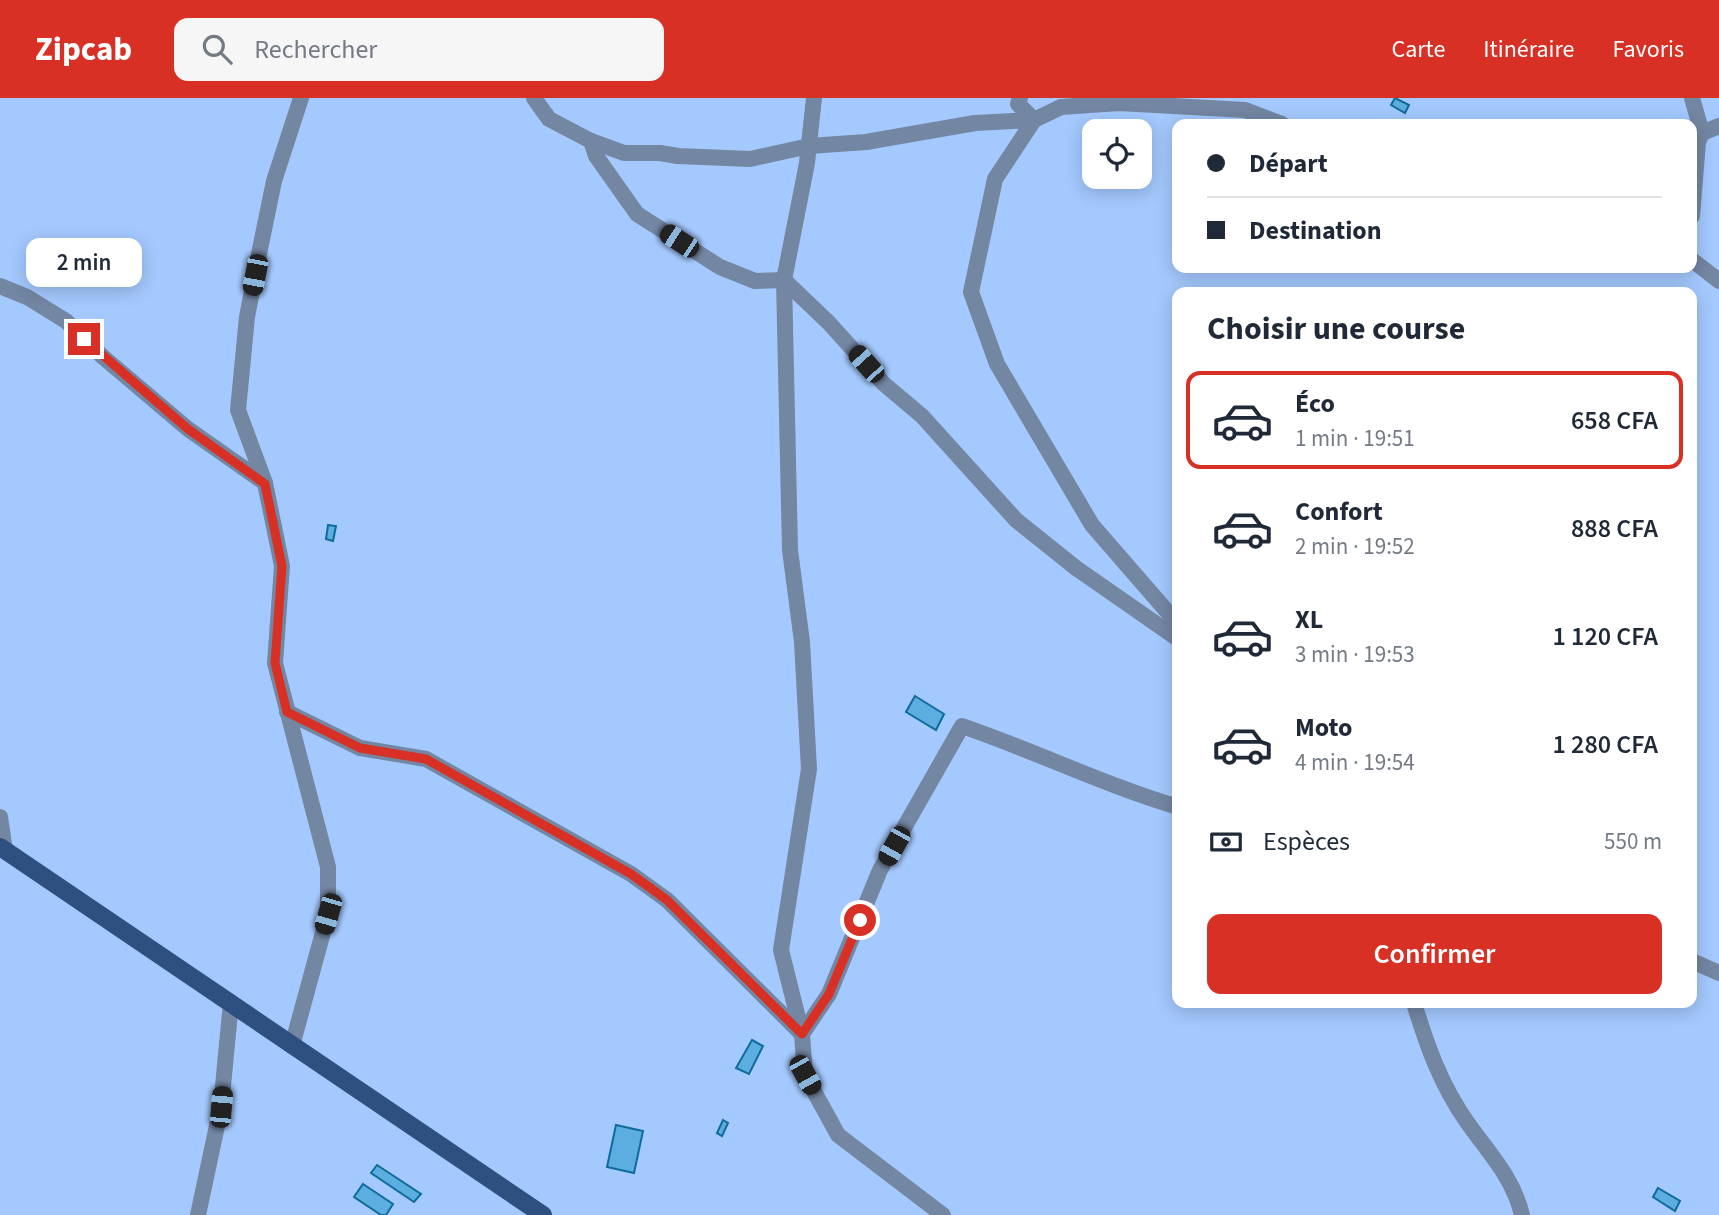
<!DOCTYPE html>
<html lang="fr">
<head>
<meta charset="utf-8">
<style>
	:root { --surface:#fff; --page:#f6f6f7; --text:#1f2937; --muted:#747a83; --line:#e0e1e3; --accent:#d93025 }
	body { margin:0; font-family:"Source Sans 3",sans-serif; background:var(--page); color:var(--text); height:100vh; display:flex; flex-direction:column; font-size:26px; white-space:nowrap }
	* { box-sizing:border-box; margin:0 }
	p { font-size:23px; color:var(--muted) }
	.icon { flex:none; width:38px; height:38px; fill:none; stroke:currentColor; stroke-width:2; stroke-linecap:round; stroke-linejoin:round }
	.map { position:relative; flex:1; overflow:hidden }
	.sheet { position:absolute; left:1172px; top:189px; width:525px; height:721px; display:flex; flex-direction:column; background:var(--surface); border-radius:14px; box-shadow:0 4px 18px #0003 }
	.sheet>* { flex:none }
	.guide { position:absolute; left:1172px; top:21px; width:525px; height:154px; border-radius:14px; box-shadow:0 4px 18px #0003; display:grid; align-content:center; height:154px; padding:0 35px; background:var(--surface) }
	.buttons { position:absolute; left:1082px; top:21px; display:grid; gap:14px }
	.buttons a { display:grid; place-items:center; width:70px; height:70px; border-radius:14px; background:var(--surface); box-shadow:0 4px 18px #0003; font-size:35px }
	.end { position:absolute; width:32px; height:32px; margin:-16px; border:9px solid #d93025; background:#fff; box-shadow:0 0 0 4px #fff }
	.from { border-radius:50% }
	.bubble { position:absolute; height:49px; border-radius:14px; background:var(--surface); box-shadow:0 4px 18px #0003; font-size:23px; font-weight:600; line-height:49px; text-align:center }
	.car { position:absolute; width:21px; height:42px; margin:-21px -10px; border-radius:9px; box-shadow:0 0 5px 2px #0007; background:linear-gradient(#222 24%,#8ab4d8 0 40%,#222 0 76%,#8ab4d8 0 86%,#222 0) }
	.guide b { display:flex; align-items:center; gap:24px; height:66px; font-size:26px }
	.guide b+b { border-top:2px solid var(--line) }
	.guide i { width:18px; height:18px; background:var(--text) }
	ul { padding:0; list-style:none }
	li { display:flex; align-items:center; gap:21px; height:98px; margin:0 14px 10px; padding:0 21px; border:4px solid transparent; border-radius:14px }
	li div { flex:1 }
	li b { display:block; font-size:26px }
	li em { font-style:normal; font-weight:600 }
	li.selected { border-color:var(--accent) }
	li>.icon { width:63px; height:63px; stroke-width:1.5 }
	h2 { padding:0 35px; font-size:32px; line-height:84px }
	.pay { display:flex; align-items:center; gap:18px; height:77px; padding:0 35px; font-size:26px }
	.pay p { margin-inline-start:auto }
	.button { display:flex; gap:14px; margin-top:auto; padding:14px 35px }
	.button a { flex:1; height:80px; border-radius:14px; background:var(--accent); color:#fff; font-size:28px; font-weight:600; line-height:80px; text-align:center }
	header { display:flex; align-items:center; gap:42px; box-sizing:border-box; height:98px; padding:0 35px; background:var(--accent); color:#fff }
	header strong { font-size:33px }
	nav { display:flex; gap:38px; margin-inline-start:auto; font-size:24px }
	.search { width:490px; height:63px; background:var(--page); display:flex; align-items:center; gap:18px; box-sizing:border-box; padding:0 24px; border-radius:14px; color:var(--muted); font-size:26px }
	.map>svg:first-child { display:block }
</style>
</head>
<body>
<header>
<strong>Zipcab</strong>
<div class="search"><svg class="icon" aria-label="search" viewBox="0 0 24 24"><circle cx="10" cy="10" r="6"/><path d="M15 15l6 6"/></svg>Rechercher</div>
<nav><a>Carte</a><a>Itinéraire</a><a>Favoris</a></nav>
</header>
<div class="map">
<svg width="1719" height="1117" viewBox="0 0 1719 1117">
	<rect width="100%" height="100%" fill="#a4c9fe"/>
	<g fill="#5caee1" stroke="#0f6b99" stroke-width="2">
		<polygon points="1395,0 1409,7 1405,15 1391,7"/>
		<polygon points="328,427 336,428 333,443 326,441"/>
		<polygon points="915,598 944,616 936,632 906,614"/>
		<polygon points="752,942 763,948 749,976 736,970"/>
		<polygon points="723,1022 728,1025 722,1038 717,1035"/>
		<polygon points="616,1027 643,1033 634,1075 607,1069"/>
		<polygon points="377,1067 421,1096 414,1104 371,1075"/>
		<polygon points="363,1086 393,1106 386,1117 381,1117 354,1099"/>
		<polygon points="1658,1090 1680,1103 1675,1113 1653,1099"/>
	</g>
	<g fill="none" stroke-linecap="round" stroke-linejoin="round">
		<g stroke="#7386a2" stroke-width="16">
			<polyline points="534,0 549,21 591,43 624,55 660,55 678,58 750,61 809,48 866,44 975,25 1034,22"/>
			<polyline points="1020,0 1018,6 1034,22"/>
			<polyline points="1692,0 1702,35"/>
			<polyline points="591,43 596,58 637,116 720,169 755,183 784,182 829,225 884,286 922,318 1016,422 1076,470 1178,541"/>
			<polyline points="1692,118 1698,44 1702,35 1719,28"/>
			<polyline points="1692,162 1719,183"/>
			<polyline points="0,188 27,199 66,223 103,259 188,331 265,385"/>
			<polyline points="1178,526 1092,427 997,266 971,194 995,81 1034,22 1061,9 1119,5 1245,12 1282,26"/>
			<polyline points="287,614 360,650 426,661 631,776 667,802 800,934"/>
			<polyline points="0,719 5,753"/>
			<polyline points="1692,863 1719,875"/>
			<path d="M 1414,905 C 1427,948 1441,987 1467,1024 C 1488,1054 1513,1079 1522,1117"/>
			<polyline points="802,936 781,852 809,671 802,544 790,452 784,182 807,65 814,0"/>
			<polyline points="292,948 328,816 328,769 275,565 282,468 265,385 238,312 247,219 259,156 274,83 301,0"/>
			<polyline points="198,1117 221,1009 231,904"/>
			<path d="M 943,1117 L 838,1037 L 805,977 L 802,936 L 829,896 L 880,772 L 962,628 C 1035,653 1104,687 1178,709"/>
		</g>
		<polyline stroke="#2e5081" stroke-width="18" points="0,749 543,1117"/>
	</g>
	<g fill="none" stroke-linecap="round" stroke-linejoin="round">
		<polyline stroke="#d93025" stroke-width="9" points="84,241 188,331 265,386 282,468 275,565 287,614 360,650 426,661 631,776 667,802 802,936 829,896 860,822"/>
	</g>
</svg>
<div class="buttons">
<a><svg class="icon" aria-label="locate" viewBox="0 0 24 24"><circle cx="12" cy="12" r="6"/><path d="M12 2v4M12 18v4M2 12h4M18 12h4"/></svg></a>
</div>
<i class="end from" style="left:860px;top:822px"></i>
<i class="end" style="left:84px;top:241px"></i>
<div class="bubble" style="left:26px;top:140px;width:116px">2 min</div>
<i class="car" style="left:679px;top:143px;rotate:303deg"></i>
<i class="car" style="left:255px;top:177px;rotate:191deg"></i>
<i class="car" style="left:866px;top:266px;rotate:318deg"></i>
<i class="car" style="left:894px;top:748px;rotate:209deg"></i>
<i class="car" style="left:328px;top:816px;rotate:196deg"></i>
<i class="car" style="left:805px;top:977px;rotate:151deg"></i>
<i class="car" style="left:221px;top:1009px;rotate:5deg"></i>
<div class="guide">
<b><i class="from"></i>Départ</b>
<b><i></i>Destination</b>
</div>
<section class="sheet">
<h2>Choisir une course</h2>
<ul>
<li class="selected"><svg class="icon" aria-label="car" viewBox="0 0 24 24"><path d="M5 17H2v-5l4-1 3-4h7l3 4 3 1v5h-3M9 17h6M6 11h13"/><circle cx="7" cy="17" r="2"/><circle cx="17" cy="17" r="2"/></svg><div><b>Éco</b><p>1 min · 19:51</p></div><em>658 CFA</em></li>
<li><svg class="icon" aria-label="car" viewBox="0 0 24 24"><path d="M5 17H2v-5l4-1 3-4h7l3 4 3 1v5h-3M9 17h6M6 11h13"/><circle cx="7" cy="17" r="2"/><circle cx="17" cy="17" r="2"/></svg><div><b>Confort</b><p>2 min · 19:52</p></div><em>888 CFA</em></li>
<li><svg class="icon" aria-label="car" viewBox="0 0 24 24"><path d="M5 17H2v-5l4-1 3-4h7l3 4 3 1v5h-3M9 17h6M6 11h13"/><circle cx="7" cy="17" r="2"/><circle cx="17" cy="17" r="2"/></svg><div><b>XL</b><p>3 min · 19:53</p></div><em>1 120 CFA</em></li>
<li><svg class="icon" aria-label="car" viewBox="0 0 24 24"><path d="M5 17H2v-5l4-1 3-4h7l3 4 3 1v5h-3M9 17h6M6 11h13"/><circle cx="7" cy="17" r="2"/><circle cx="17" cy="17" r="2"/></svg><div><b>Moto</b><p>4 min · 19:54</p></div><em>1 280 CFA</em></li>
</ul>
<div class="pay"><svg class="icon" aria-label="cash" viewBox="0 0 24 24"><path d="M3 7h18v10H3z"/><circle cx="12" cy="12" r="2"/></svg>Espèces<p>550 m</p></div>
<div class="button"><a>Confirmer</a></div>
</section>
</div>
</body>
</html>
